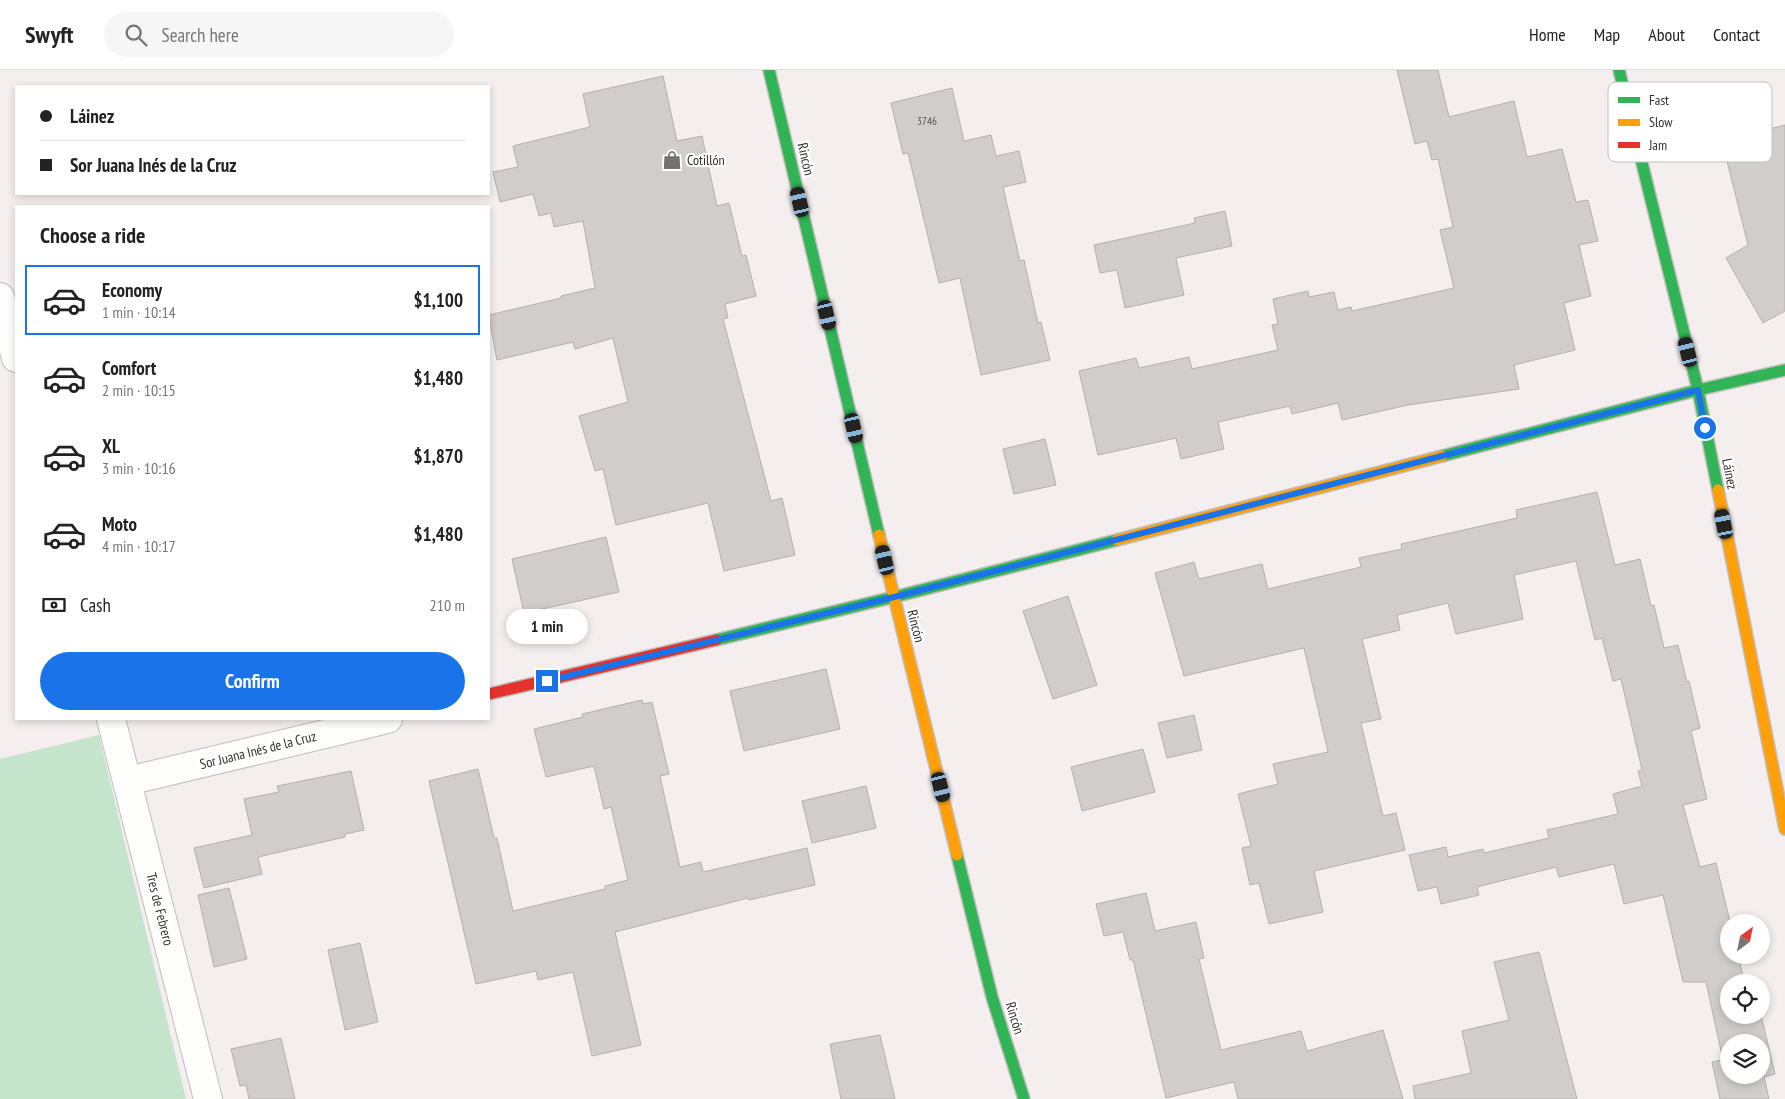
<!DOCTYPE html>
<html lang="en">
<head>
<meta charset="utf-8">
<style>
	:root { --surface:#fff; --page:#f6f6f6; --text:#222; --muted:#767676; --line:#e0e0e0; --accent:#1a73e8 }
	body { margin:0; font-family:"PT Sans Narrow",sans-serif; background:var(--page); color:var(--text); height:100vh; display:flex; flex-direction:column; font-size:19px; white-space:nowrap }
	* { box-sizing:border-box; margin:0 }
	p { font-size:16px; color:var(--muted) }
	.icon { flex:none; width:28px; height:28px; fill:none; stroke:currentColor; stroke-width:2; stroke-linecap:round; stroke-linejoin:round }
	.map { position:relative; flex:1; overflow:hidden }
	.panel { position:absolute; left:15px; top:135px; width:475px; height:515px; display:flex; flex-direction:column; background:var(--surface); border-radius:0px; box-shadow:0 2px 8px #0003 }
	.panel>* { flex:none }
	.banner { position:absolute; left:15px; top:15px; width:475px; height:110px; border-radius:0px; box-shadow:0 2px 8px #0003; display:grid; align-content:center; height:110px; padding:0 25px; background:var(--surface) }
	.needle { width:32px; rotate:33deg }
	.tools { position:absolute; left:1720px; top:844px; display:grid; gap:10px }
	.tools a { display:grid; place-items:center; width:50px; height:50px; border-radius:50%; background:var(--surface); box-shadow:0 2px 8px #0003; font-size:25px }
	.end { position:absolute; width:22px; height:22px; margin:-11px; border:6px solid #1a73e8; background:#fff; box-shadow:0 0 0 2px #fff }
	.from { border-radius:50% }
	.bubble { position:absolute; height:35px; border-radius:18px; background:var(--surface); box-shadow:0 2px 8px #0003; font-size:16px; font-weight:600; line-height:35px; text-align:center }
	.car { position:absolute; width:15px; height:30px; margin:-15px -8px; border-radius:6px; box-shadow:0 0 4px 1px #0007; background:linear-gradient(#222 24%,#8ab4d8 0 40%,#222 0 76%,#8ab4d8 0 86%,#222 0) }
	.banner b { display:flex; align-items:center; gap:18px; height:48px; font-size:19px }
	.banner b+b { border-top:1px solid var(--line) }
	.banner i { width:12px; height:12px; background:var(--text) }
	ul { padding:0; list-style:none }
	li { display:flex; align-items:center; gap:15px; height:70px; margin:0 10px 8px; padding:0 15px; border:2px solid transparent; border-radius:0px }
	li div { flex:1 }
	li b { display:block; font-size:19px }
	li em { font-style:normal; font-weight:600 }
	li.selected { border-color:var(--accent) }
	li>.icon { width:45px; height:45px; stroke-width:1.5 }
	h2 { padding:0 25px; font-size:22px; line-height:60px }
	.pay { display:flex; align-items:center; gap:12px; height:55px; padding:0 25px; font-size:19px }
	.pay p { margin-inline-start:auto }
	.primary-button { display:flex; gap:10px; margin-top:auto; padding:10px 25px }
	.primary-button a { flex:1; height:58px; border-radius:30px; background:var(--accent); color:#fff; font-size:20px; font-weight:600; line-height:58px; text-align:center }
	header { display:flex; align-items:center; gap:30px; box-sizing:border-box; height:70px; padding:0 25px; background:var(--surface); border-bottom:1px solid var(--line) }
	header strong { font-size:24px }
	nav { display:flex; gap:28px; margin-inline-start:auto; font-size:18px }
	.search { width:350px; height:45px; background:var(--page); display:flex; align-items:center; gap:12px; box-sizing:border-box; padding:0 18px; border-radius:28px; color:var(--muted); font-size:19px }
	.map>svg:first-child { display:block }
</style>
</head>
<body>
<header>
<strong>Swyft</strong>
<div class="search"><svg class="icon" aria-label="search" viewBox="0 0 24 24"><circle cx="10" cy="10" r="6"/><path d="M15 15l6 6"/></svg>Search here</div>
<nav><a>Home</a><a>Map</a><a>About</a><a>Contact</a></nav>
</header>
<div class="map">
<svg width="1785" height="1029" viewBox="0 0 1785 1029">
	<rect width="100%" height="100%" fill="#f4efee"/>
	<polygon fill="#c5e4cc" points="99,665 186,1029 0,1029 0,689"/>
	<g fill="#d1cdcd" stroke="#b4b0b0" fill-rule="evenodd">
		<polygon points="1397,0 1438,0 1449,47 1514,31 1527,87 1562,79 1576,132 1588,130 1598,171 1579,175 1591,226 1564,233 1575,280 1514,295 1519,319 1408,335 1342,350 1338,333 1292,344 1290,336 1218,352 1224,379 1181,389 1176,368 1098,385 1079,301 1136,288 1139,298 1189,287 1192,299 1278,280 1272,255 1278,254 1273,229 1308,221 1309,227 1334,222 1338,240 1351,237 1352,241 1454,218 1440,160 1453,157 1438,89 1432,90 1427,71 1415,74"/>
		<polygon points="663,6 677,71 702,66 717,136 729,133 742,186 746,185 756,226 725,234 728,248 723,249 771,431 782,428 795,485 724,501 708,433 616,455 603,399 595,401 579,346 628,332 613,268 575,279 573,272 497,290 489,248 489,245 561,228 561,226 595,218 583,151 554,157 551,143 539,146 533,124 500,132 493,102 518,97 513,76 590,57 583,24"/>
		<polygon points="952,18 964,71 991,65 996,86 1019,81 1026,112 1003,117 1020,191 1024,190 1038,253 1041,252 1050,290 981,305 960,208 939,213 908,83 903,84 891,33"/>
		<polygon points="1785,55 1785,241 1763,253 1726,188 1748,175 1722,71"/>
		<polygon points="1225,141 1232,176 1176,188 1184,225 1125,238 1117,200 1100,203 1094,175 1195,153 1194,148"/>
		<polygon points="1045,369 1056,415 1014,424 1003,379"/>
		<path d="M 1597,422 L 1615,495 L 1640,489 L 1651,536 L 1654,535 L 1664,578 L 1678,575 L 1687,612 L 1689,611 L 1700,658 L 1691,661 L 1707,729 L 1683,735 L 1700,797 L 1716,793 L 1730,852 L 1729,885 L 1738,885 L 1744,910 L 1753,908 L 1754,912 L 1729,912 L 1729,945 L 1761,945 L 1775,1004 L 1764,1007 L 1769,1029 L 1720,1029 L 1712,992 L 1723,990 L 1706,912 L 1683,912 L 1663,825 L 1624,834 L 1614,794 L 1559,807 L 1556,797 L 1477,817 L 1479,825 L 1441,834 L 1437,817 L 1418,821 L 1409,785 L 1446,777 L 1448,787 L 1483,779 L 1484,783 L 1549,768 L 1547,760 L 1618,744 L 1613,724 L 1642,716 L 1638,701 L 1642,700 L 1621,609 L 1613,611 L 1602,568 L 1595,570 L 1576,491 L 1514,505 L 1523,549 L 1456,564 L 1448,533 L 1397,545 L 1400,560 L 1362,569 L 1381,649 L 1361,653 L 1383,746 L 1396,743 L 1405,780 L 1314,801 L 1323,842 L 1269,854 L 1259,813 L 1250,815 L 1242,778 L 1251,776 L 1238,724 L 1278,714 L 1273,694 L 1328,682 L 1304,578 L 1184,606 L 1155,503 L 1194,492 L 1199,509 L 1262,494 L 1268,519 L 1361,497 L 1359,488 L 1402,479 L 1401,474 L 1517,448 L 1516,440 ZM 1729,972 L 1761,972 L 1761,1005 L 1729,1005 Z"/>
		<polygon points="606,467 619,522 524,543 512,489"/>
		<polygon points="1068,526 1097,615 1053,629 1023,541"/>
		<polygon points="826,599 840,659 744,681 730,621"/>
		<polygon points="642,630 643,634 652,632 669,704 660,706 680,797 701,792 703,802 807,778 815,815 749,830 748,828 615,862 641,975 592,986 573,902 538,910 536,901 476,914 429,711 478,699 494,768 497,768 513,841 605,819 605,816 628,810 611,737 604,739 594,696 546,707 534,659 583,647 582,644"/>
		<polygon points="1194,645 1202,680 1167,688 1158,653"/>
		<polygon points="1143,679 1155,722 1082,741 1071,697"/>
		<polygon points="351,701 364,760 345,764 345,767 258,787 262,804 204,818 194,778 252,765 244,729 279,722 277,716"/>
		<polygon points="866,716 876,758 812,773 802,731"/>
		<polygon points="229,818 247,889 214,897 198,825"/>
		<polygon points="1146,823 1155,861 1196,852 1204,888 1199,889 1221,980 1301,961 1307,981 1383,960 1403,1029 1238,1029 1234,1012 1166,1028 1133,890 1130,890 1123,862 1104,866 1096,834"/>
		<polygon points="360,873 378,952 345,960 328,880"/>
		<polygon points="1539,882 1577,1029 1415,1029 1413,1016 1471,1003 1462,961 1509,950 1494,892"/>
		<polygon points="880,965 895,1029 841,1029 830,974"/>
		<polygon points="281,968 295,1029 249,1029 246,1015 240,1016 231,979"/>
	</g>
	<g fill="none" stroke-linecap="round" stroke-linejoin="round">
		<g stroke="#c1bebd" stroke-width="30">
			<g id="street">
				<polyline points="0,227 16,288"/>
				<polyline points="111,649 208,1029"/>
				<polyline points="128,711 388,649"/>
			</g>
		</g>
		<g stroke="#c1bebd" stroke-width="14">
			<g id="fast">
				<polyline points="769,0 879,465"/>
				<polyline points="1619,0 1698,320 1718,420"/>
				<polyline points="1442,386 1698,320 1785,300"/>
				<polyline points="716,570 894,527 1117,470"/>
				<polyline points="957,785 992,927 1024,1029"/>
			</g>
		</g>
		<g stroke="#c1bebd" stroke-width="14">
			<g id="slow">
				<polyline points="1718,420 1785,759"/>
				<polyline points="879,465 957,785"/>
				<polyline points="1117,470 1442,386"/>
			</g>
		</g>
		<g stroke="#c1bebd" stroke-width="14">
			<polyline id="jam" points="489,624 716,570"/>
		</g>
		<use href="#street" stroke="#fdfdfc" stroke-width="28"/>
		<use href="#fast" stroke="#30b455" stroke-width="11"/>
		<use href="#slow" stroke="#ff9f0a" stroke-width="11"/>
		<use href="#jam" stroke="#e5322d" stroke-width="11"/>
	</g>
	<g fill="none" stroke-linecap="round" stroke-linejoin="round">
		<polyline stroke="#1a73e8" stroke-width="6" points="547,611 894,527 1698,320 1705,358"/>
	</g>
	<defs>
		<g id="shop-bare" transform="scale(1.5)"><path d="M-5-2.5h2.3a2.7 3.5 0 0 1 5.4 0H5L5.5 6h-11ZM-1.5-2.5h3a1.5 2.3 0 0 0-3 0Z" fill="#767271" stroke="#fff" stroke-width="2.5" paint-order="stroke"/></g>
	</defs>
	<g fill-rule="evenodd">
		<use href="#shop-bare" x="672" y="90"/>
	</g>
	<g text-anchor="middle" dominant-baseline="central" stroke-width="4.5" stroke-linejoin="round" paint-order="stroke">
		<g font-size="11" fill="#5a5656">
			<text x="927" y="51">3746</text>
		</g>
		<g font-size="14" fill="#322f2e" stroke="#fff">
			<text transform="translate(806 89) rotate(77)">Rincón</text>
			<text transform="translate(1730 404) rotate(79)">Láinez</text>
			<text transform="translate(916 556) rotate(76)">Rincón</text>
			<text transform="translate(258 680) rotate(-14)">Sor Juana Inés de la Cruz</text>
			<text transform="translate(160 839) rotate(76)">Tres de Febrero</text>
			<text transform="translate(1015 948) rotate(73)">Rincón</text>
		</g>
		<g font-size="14" fill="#322f2e" stroke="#fff" text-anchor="start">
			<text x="687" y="90">Cotillón</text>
		</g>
	</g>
	<rect x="1608" y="12" width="164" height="80" rx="8" fill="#fff" stroke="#c2c1c0" stroke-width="1"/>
	<rect x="1618" y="27" width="22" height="6" fill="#30b455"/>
	<rect x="1618" y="49" width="22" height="7" fill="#ff9f0a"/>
	<rect x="1618" y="72" width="22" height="6" fill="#e5322d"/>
	<g font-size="14" fill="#322f2e">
		<text x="1649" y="35">Fast</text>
		<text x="1649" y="57">Slow</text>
		<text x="1649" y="80">Jam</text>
	</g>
</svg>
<div class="tools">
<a><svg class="needle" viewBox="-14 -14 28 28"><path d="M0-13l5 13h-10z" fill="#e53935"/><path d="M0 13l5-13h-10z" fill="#767676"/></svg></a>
<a><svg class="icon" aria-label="locate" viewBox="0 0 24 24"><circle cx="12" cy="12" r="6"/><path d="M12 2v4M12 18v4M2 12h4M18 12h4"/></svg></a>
<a><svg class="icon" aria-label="layers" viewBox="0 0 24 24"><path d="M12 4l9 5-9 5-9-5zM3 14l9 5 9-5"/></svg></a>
</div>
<i class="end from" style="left:1705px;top:358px"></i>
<i class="end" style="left:547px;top:611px"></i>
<div class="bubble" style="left:506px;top:539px;width:82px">1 min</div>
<i class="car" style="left:800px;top:132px;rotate:347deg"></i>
<i class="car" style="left:827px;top:245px;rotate:167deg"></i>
<i class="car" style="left:1688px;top:282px;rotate:346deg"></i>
<i class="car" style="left:854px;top:358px;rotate:167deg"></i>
<i class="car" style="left:1724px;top:454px;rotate:349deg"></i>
<i class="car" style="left:885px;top:490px;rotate:347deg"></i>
<i class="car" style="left:941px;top:717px;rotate:166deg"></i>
<div class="banner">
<b><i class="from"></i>Láinez</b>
<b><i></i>Sor Juana Inés de la Cruz</b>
</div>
<section class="panel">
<h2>Choose a ride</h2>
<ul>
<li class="selected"><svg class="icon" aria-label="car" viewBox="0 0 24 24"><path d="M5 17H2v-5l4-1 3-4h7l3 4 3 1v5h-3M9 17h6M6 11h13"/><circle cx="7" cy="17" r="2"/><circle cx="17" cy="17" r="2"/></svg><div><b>Economy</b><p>1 min · 10:14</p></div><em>$1,100</em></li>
<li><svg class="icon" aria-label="car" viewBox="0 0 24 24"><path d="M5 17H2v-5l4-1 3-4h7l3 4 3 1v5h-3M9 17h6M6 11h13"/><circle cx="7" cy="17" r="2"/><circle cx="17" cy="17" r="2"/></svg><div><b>Comfort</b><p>2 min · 10:15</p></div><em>$1,480</em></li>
<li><svg class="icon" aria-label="car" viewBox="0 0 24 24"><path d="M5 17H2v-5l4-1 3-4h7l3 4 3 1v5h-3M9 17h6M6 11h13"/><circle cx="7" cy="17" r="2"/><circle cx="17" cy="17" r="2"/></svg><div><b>XL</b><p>3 min · 10:16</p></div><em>$1,870</em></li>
<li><svg class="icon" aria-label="car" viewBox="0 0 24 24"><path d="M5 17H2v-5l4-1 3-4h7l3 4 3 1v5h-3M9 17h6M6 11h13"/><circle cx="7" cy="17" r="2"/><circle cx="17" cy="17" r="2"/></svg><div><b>Moto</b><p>4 min · 10:17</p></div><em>$1,480</em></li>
</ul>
<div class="pay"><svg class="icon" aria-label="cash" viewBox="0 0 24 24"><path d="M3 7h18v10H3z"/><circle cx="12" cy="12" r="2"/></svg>Cash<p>210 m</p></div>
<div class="primary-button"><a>Confirm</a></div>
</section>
</div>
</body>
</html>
